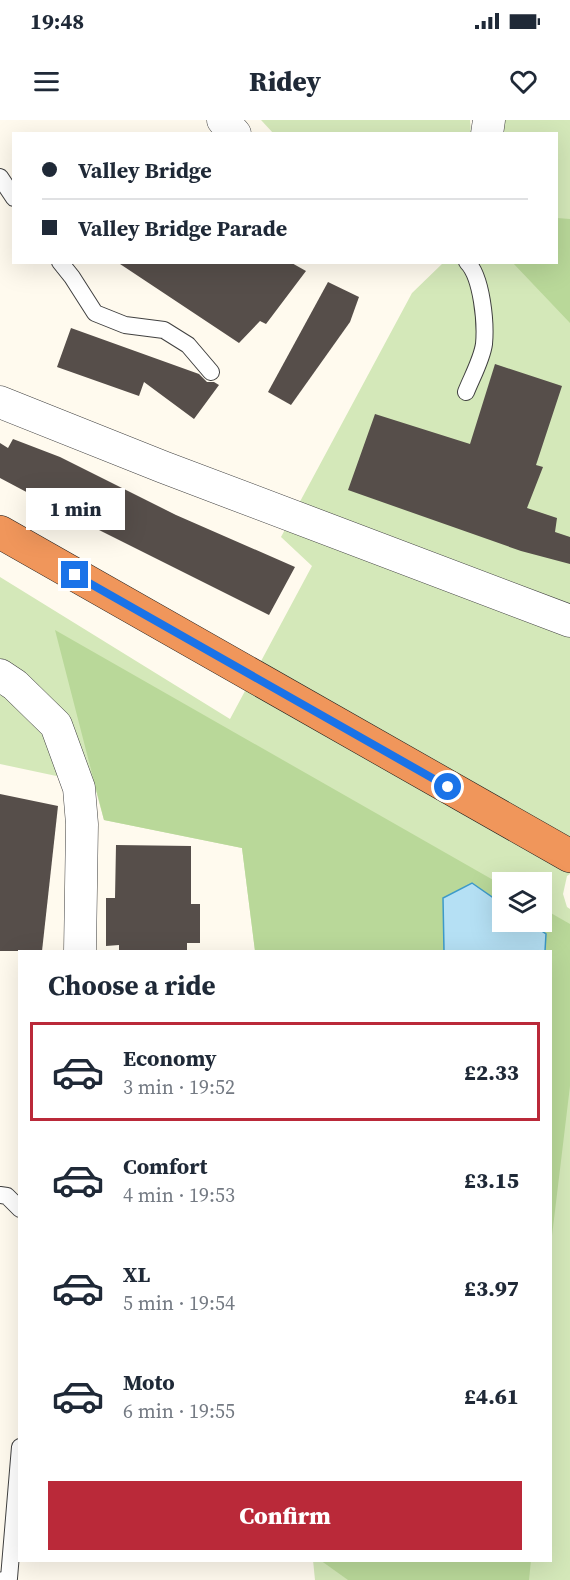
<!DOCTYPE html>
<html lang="en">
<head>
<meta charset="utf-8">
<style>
	:root { --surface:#fff; --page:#f6f6f7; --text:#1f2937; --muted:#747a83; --line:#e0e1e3; --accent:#ba2939 }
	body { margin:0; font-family:"Source Serif 4",serif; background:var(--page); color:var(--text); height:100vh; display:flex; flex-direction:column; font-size:22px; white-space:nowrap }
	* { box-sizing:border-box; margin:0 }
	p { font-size:20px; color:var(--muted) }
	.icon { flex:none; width:33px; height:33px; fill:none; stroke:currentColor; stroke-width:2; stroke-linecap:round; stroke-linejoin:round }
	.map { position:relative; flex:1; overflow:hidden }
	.sheet { position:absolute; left:18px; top:830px; width:534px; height:612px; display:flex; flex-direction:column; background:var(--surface); border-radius:0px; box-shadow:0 6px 24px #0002 }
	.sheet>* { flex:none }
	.top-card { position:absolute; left:12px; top:12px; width:546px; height:132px; border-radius:0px; box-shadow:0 6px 24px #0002; display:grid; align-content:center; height:132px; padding:0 30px; background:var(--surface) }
	.controls { position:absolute; left:492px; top:752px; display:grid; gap:12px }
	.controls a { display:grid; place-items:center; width:60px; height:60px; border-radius:0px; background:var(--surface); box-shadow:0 6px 24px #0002; font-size:30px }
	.end { position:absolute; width:27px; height:27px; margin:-14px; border:8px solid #1a73e8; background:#fff; box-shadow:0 0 0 3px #fff }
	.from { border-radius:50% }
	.bubble { position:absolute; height:42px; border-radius:0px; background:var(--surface); box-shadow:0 6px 24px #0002; font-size:20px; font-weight:800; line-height:42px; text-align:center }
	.top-card b { display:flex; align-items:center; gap:21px; height:57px; font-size:22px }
	.top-card b+b { border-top:2px solid var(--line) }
	.top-card i { width:15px; height:15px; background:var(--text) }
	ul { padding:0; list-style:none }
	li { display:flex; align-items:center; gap:18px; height:99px; margin:0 12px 9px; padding:0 18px; border:3px solid transparent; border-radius:0px }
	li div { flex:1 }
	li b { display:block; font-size:22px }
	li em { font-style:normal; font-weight:800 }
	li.current { border-color:var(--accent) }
	li>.icon { width:54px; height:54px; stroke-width:1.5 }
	h2 { padding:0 30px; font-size:27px; line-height:72px }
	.button { display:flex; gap:12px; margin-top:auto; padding:12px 30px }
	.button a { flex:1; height:69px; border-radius:0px; background:var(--accent); color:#fff; font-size:24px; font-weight:800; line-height:69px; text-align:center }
	.status { display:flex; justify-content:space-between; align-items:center; height:42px; padding:0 30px; background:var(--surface); direction:ltr }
	.status svg { height:16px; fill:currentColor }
	header { display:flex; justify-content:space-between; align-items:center; height:78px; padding:0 30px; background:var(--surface); font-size:27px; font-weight:800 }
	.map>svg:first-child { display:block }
</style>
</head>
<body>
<div class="status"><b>19:48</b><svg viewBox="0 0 49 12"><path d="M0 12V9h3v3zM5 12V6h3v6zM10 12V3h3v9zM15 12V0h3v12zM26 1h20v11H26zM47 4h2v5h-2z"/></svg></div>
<header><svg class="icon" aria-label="menu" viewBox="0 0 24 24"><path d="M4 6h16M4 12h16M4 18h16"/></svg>Ridey<svg class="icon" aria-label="heart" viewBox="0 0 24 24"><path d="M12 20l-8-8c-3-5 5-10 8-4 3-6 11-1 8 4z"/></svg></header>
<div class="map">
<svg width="570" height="1460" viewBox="0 0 570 1460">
	<rect width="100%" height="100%" fill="#fffaee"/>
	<g fill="#d4e8b9" fill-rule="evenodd">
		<polygon points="261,0 470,0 471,14 274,14"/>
		<path d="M 501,0 L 570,0 L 570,1460 L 315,1460 L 313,1440 L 550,1440 L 550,831 L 255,831 L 242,728 L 104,700 L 94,664 L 0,644 L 0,457 L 230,599 L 312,446 L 281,417 L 412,173 L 443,143 L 556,142 L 556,14 L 500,13 ZM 502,762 L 542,762 L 542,801 L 502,801 Z"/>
	</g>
	<g fill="#b9d899">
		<polygon points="557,98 570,99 570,203 513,143 556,142"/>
		<polygon points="55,510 502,765 502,784 472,763 443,778 444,831 255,831 242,728 104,700"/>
		<polygon points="542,788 570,804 570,966 551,1124 550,831 545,831 546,814 527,801 542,801"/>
		<polygon points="320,1440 531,1440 529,1460 348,1460"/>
	</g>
	<polygon fill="#b5e0f4" stroke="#3d9ac9" stroke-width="1.5" points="472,763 502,784 502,801 527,801 546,814 545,831 444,831 443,778"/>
	<polygon fill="#fffaee" points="570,754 570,789 567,787 563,774 567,756"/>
	<g fill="#564e4a">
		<polygon points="117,142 290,142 306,151 266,204 260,201 239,223"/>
		<polygon points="328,162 359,177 350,202 291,285 268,272"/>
		<polygon points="71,208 199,254 207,262 214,262 219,265 194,299 144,262 139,276 57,247"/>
		<polygon points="495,244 562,266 536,345 543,347 527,388 557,398 555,412 570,417 570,444 521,431 348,370 375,294 470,324"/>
		<polygon points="13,319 60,337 176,395 295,447 269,495 83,402 0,358 0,323 8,328"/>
		<polygon points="0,674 58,686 42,831 0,831"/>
		<polygon points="116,725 191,726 191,784 200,784 200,823 187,823 187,831 119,831 119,825 106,826 106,778 115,778"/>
	</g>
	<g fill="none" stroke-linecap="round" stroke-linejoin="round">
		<g stroke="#404040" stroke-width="18">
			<g id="lane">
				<polyline points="0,57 14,78"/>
				<polyline points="60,142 72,157 95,193 125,205 164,210 188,225 211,252"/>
				<path d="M 466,272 C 472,257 482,239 484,224 C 486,203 482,157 467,142"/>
				<polyline points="0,1075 7,1076 20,1089"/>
				<polyline points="3,1460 9,1458 20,1327"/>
			</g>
		</g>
		<g stroke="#404040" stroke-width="33">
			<g id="street">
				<polyline points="223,0 235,14"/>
				<polyline points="487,14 489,0"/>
				<polyline points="0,282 163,347 570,501"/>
				<polyline points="0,555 15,565 56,605 79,668 82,704 80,831"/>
			</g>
		</g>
		<g stroke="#1e1e1e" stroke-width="34">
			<polyline id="highway" points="0,412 570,736"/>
		</g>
		<use href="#lane" stroke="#fff" stroke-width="16"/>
		<use href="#street" stroke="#fff" stroke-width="32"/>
		<use href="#highway" stroke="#f0965b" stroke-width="33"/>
	</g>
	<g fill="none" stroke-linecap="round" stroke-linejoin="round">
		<polyline stroke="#1a73e8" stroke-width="8" points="75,455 448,667"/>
	</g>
</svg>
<div class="controls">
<a><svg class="icon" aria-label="layers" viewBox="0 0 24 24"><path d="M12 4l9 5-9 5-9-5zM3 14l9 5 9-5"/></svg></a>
</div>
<i class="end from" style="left:448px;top:667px"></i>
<i class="end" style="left:75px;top:455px"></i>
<div class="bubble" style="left:26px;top:368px;width:99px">1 min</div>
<div class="top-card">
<b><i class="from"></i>Valley Bridge</b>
<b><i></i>Valley Bridge Parade</b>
</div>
<section class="sheet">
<h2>Choose a ride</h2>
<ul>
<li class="current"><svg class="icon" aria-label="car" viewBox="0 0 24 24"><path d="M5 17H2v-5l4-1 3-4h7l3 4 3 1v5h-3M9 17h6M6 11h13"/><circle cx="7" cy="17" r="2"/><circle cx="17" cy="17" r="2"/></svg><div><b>Economy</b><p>3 min · 19:52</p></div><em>£2.33</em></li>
<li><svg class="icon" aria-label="car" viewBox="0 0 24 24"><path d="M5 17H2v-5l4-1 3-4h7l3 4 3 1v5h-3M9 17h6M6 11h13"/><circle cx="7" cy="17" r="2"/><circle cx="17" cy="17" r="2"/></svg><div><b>Comfort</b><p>4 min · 19:53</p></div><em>£3.15</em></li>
<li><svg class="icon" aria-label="car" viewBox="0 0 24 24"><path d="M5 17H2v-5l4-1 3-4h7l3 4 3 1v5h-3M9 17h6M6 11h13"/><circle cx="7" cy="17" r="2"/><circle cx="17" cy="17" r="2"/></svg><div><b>XL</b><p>5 min · 19:54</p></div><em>£3.97</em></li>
<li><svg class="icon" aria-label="car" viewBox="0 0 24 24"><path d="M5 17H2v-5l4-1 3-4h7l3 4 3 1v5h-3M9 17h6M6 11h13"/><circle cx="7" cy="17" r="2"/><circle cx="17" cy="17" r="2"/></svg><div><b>Moto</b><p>6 min · 19:55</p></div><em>£4.61</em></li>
</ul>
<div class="button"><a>Confirm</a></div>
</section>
</div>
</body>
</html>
